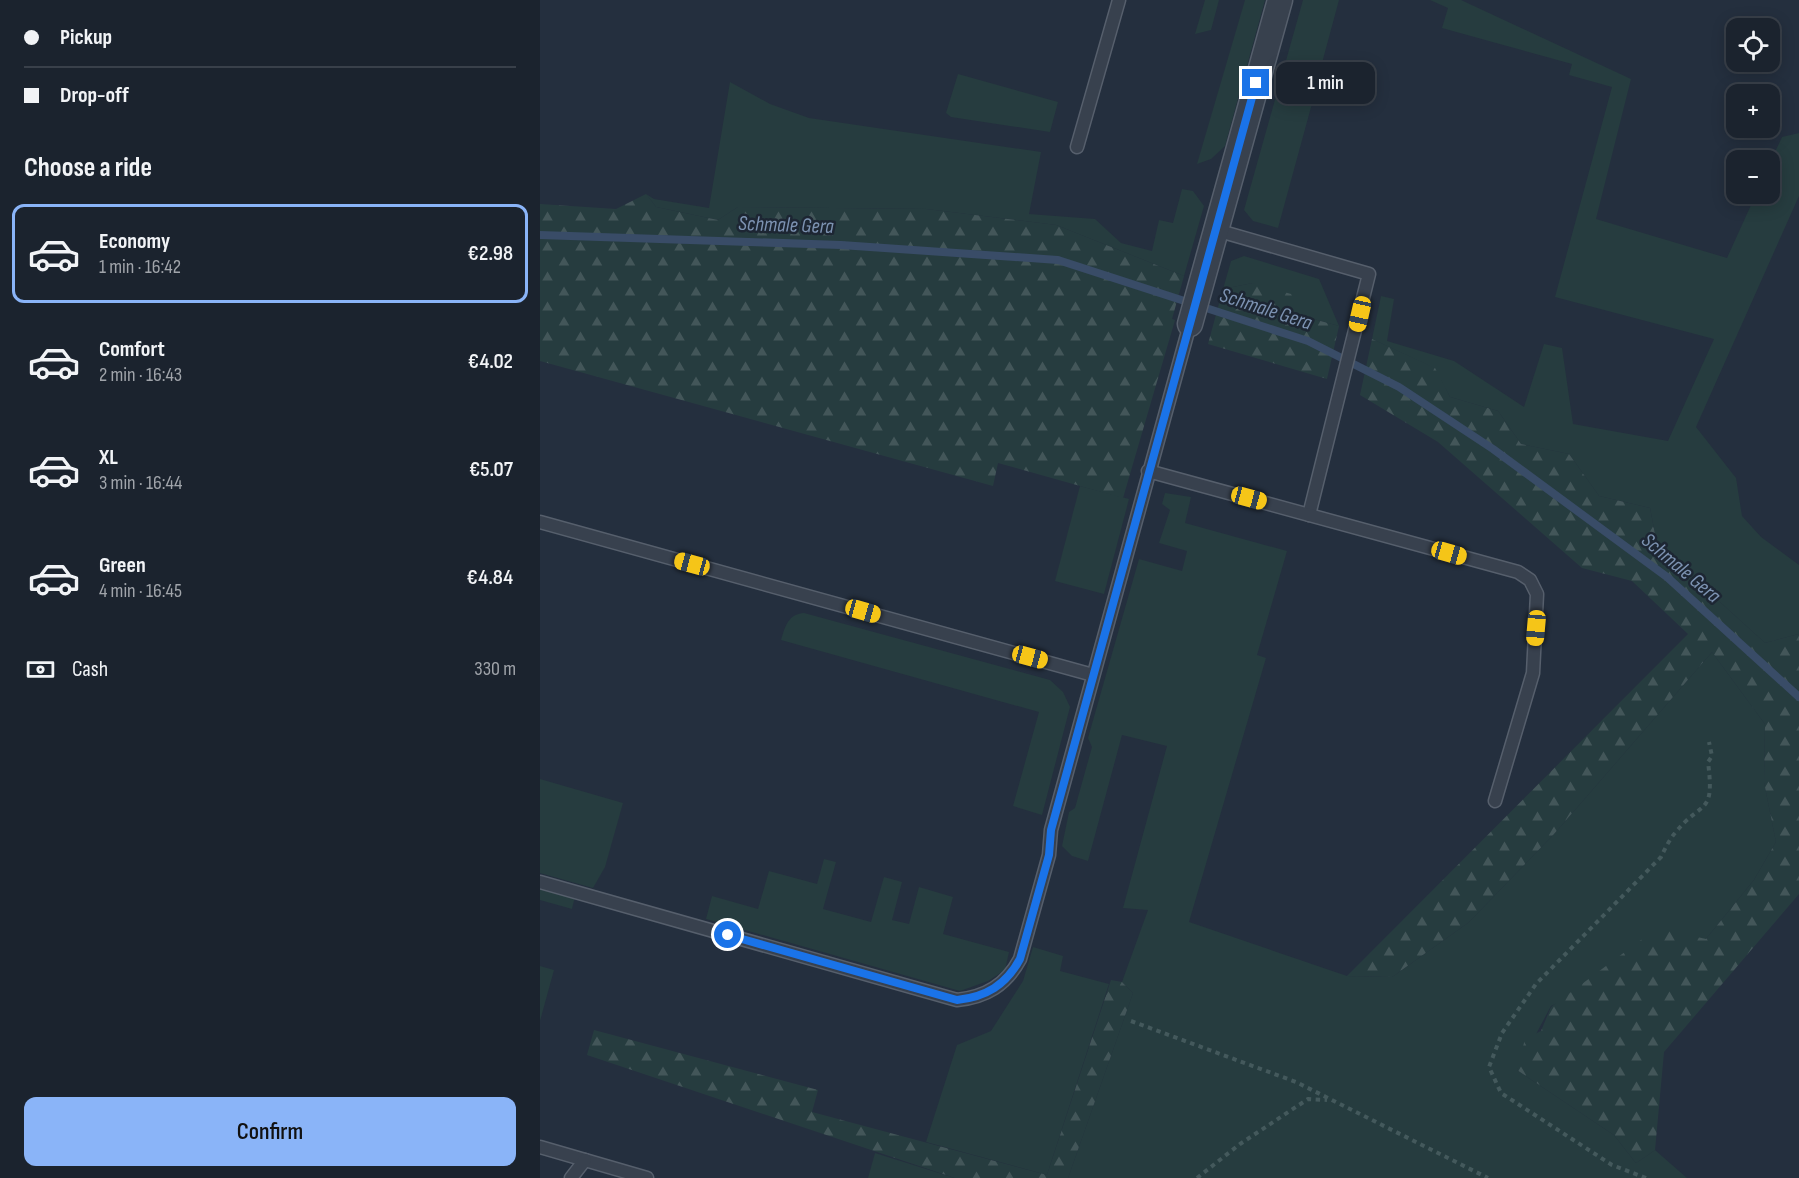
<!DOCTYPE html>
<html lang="en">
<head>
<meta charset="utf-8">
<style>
	:root { --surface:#1b232e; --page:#282f3a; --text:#f1f3f6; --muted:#a0a4aa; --line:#39404a; --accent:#8ab4f8 }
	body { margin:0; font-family:"Sofia Sans Condensed",sans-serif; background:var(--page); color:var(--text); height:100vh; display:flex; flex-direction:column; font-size:22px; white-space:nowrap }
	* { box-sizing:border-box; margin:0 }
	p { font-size:20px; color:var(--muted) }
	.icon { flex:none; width:33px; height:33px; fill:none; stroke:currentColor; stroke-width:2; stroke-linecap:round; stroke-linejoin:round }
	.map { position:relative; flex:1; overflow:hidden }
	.drawer { display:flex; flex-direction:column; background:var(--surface); width:540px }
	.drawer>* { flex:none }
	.hud { display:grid; align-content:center; height:132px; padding:0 24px; background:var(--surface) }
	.controls { position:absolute; left:1186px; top:18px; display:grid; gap:12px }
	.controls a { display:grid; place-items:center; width:54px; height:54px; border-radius:12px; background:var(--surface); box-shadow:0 3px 15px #0003,0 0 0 2px var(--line); font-size:30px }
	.end { position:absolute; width:27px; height:27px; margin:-14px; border:8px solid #1a73e8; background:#fff; box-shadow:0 0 0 3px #fff }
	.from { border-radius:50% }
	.bubble { position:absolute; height:42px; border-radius:12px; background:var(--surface); box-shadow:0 3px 15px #0003,0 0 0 2px var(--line); font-size:20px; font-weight:600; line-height:42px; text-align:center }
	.car { position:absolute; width:18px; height:36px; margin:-18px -9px; border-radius:8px; box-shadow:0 0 4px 2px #0007; background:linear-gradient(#f5c518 24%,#345 0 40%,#f5c518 0 76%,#345 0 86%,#f5c518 0) }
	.hud b { display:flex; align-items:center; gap:21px; height:57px; font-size:22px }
	.hud b+b { border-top:2px solid var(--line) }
	.hud i { width:15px; height:15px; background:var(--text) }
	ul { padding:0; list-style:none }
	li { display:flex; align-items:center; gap:18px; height:99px; margin:0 12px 9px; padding:0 12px; border:3px solid transparent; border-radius:12px }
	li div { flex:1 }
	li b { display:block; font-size:22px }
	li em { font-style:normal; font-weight:600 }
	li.active { border-color:var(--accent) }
	li>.icon { width:54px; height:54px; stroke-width:1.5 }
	h2 { padding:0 24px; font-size:27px; line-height:72px }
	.pay { display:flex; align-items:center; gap:15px; height:66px; padding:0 24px; font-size:22px }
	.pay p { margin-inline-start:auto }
	.action { display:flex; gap:12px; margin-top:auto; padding:12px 24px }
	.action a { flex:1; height:69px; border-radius:12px; background:var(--accent); color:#111; font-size:24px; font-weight:600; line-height:69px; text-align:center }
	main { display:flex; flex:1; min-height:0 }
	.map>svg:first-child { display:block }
</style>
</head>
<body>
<main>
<section class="drawer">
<div class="hud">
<b><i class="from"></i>Pickup</b>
<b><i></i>Drop-off</b>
</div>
<h2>Choose a ride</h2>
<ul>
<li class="active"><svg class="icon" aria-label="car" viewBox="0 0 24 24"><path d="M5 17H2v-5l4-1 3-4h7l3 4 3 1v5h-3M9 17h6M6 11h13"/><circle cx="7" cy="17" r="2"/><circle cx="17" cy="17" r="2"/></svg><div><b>Economy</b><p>1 min · 16:42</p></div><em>€2.98</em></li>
<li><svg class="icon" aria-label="car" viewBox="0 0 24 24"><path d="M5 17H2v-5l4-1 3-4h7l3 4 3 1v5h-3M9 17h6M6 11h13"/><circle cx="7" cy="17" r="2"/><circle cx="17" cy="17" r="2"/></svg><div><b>Comfort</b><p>2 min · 16:43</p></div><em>€4.02</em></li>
<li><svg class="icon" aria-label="car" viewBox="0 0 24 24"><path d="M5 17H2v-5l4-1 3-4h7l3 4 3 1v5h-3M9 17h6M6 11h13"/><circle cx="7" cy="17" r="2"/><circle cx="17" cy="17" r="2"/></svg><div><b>XL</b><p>3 min · 16:44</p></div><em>€5.07</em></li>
<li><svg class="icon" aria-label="car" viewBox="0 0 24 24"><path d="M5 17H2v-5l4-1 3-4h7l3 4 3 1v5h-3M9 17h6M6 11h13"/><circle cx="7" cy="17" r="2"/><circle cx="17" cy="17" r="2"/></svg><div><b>Green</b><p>4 min · 16:45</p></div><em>€4.84</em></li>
</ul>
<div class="pay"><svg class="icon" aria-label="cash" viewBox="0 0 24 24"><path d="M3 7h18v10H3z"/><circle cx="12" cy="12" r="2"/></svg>Cash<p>330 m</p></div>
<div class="action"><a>Confirm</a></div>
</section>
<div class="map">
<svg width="1259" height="1178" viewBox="0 0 1259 1178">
	<defs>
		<pattern id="forest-firs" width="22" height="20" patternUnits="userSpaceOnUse" patternTransform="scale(1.5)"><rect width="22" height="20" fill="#263c3f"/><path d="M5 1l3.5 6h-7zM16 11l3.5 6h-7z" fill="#435659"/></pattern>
	</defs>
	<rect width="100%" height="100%" fill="#242f3e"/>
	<g fill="#263c3f">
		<polygon points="665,0 679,0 671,30 655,34"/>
		<polygon points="705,0 725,0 685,146 671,159 657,164"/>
		<polygon points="763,0 799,0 782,63 801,68 796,82 779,78 738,228 713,221 704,210"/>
		<polygon points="890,0 921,0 1091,79 1056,219 1187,258 1216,194 1230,194 1230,163 1242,137 1259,133 1259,196 1156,427 1196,478 1202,516 1221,537 1259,565 1259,634 1225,643 1117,545 1110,508 1059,496 1029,454 981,444 958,411 910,397 894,368 832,339 841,296 854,299 847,341 914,361 984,407 1004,344 1022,348 1033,424 1128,441 1174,339 1015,297 1072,87 1029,75 1032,64 902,28 908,8"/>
		<polygon points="418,74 518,102 510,132 411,117 406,113"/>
		<polygon points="190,82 230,104 269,118 501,152 489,214 555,219 581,243 612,251 619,220 633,223 642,189 653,191 664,206 644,276 516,225 386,209 198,207 178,220 116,207 106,194 114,199 169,208"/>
		<polygon points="704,256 779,279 799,326 762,316 713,283 683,289 691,261"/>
		<polygon points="540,486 589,499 564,594 515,581"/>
		<polygon points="625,493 651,497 645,523 747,551 717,655 726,658 649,922 807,976 852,977 929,922 1014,834 1172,652 1225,724 1224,782 1236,842 1214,880 1166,939 1011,1006 977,1070 1074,1135 1096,1163 1115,1150 1147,1178 528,1178 593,993 582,982 608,910 583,908 627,746 582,735 548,861 532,856 522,846 529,812 535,808 552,747 548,738 599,559 642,571 647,551 619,543 630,510 622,504"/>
		<path d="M 264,613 L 510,680 L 523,692 L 530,707 L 502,815 L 473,806 L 499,712 L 241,640 C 245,627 248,614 264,613 Z"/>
		<polygon points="0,779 83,803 65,867 53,888 0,873"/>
		<polygon points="284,859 296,862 283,909 331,922 344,877 362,882 352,920 369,924 379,887 413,897 403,934 469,952 465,970 448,981 420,991 166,919 172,896 218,909 229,871 277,884"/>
		<polygon points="0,887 35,896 32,909 0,900"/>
		<polygon points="493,947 523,956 520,971 569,984 507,1175 386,1142 417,1045 451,1031 483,981"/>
		<polygon points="0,966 14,970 0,1021"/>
		<polygon points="335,1153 415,1178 328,1178"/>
	</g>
	<g fill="url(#forest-firs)">
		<polygon points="106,194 116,207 178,220 198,207 386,209 516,225 644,276 632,319 635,320 583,498 458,463 453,486 0,361 0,204 76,209"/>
		<polygon points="713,283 751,294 762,316 799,326 787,379 668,344 683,289"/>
		<polygon points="832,339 895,368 910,397 958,411 981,444 1029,454 1059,496 1110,508 1117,545 1225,643 1259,634 1259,894 1124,1052 1115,1150 1096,1163 1074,1135 977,1070 985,1039 1001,1031 1011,1007 1117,928 1166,939 1214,880 1236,842 1224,782 1225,724 1172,652 1014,834 929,922 852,977 807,976 1148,634 1092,581 1042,568 898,442 820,395"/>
		<polygon points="571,980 582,982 593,993 528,1178 415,1178 47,1055 54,1030 278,1090 272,1112 507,1175"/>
	</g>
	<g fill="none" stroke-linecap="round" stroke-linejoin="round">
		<polyline stroke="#394c67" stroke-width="8" points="0,235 301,245 518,260 768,341 859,387 953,449 1127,577 1259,697"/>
		<g stroke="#565f6c" stroke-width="15">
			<g id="lane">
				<polyline points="537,147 579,0"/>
				<polyline points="676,230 829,274 769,515"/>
				<polyline points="608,471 978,572 990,580 997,594 993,673 955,801"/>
				<polyline points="0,522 553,675"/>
				<path d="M 0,882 L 417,1000 C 446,997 466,985 480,959 L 509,855 L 511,830 L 650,324"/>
				<polyline points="0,1147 107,1178"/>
				<polyline points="31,1178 45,1160"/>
			</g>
		</g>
		<g stroke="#565f6c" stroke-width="27">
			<polyline id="street" points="650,324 740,0"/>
		</g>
		<g stroke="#44595c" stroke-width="4" stroke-dasharray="4.5 4.5" stroke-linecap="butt">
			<polyline points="591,1021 756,1082 948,1178"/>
			<polyline points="657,1178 700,1144 768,1099 787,1100"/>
			<path d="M 1106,1178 L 1072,1165 L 961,1093 L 949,1067 L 962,1033 L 996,984 L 1121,857 C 1125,849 1129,840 1135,833 C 1162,799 1175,817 1168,762 L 1172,756 L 1169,742"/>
		</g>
		<use href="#lane" stroke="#38414e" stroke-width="12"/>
		<use href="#street" stroke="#38414e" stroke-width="24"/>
	</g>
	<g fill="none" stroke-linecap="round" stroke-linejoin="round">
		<path stroke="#1a73e8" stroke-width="8" d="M 188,935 L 417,1000 C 446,997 466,985 480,959 L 509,855 L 511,830 L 716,83"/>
	</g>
	<g text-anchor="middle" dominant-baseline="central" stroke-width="5" stroke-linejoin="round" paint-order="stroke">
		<g font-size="21" font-style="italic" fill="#7c92b1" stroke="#1d2633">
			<text transform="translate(246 225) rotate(2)">Schmale Gera</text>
			<text transform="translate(726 309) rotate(18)">Schmale Gera</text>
			<text transform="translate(1141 568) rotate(40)">Schmale Gera</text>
		</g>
	</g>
</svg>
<div class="controls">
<a><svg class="icon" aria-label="locate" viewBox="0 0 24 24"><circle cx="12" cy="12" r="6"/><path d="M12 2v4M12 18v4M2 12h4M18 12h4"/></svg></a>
<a>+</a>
<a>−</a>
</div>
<i class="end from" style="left:188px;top:935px"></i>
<i class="end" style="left:716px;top:83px"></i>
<div class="bubble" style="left:736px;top:62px;width:99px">1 min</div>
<i class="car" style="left:820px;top:314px;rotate:193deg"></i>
<i class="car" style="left:709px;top:498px;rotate:105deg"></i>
<i class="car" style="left:909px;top:553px;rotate:106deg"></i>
<i class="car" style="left:152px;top:564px;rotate:285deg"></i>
<i class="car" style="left:323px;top:611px;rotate:106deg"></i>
<i class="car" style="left:996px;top:628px;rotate:185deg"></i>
<i class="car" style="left:490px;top:657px;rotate:105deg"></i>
</div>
</main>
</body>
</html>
